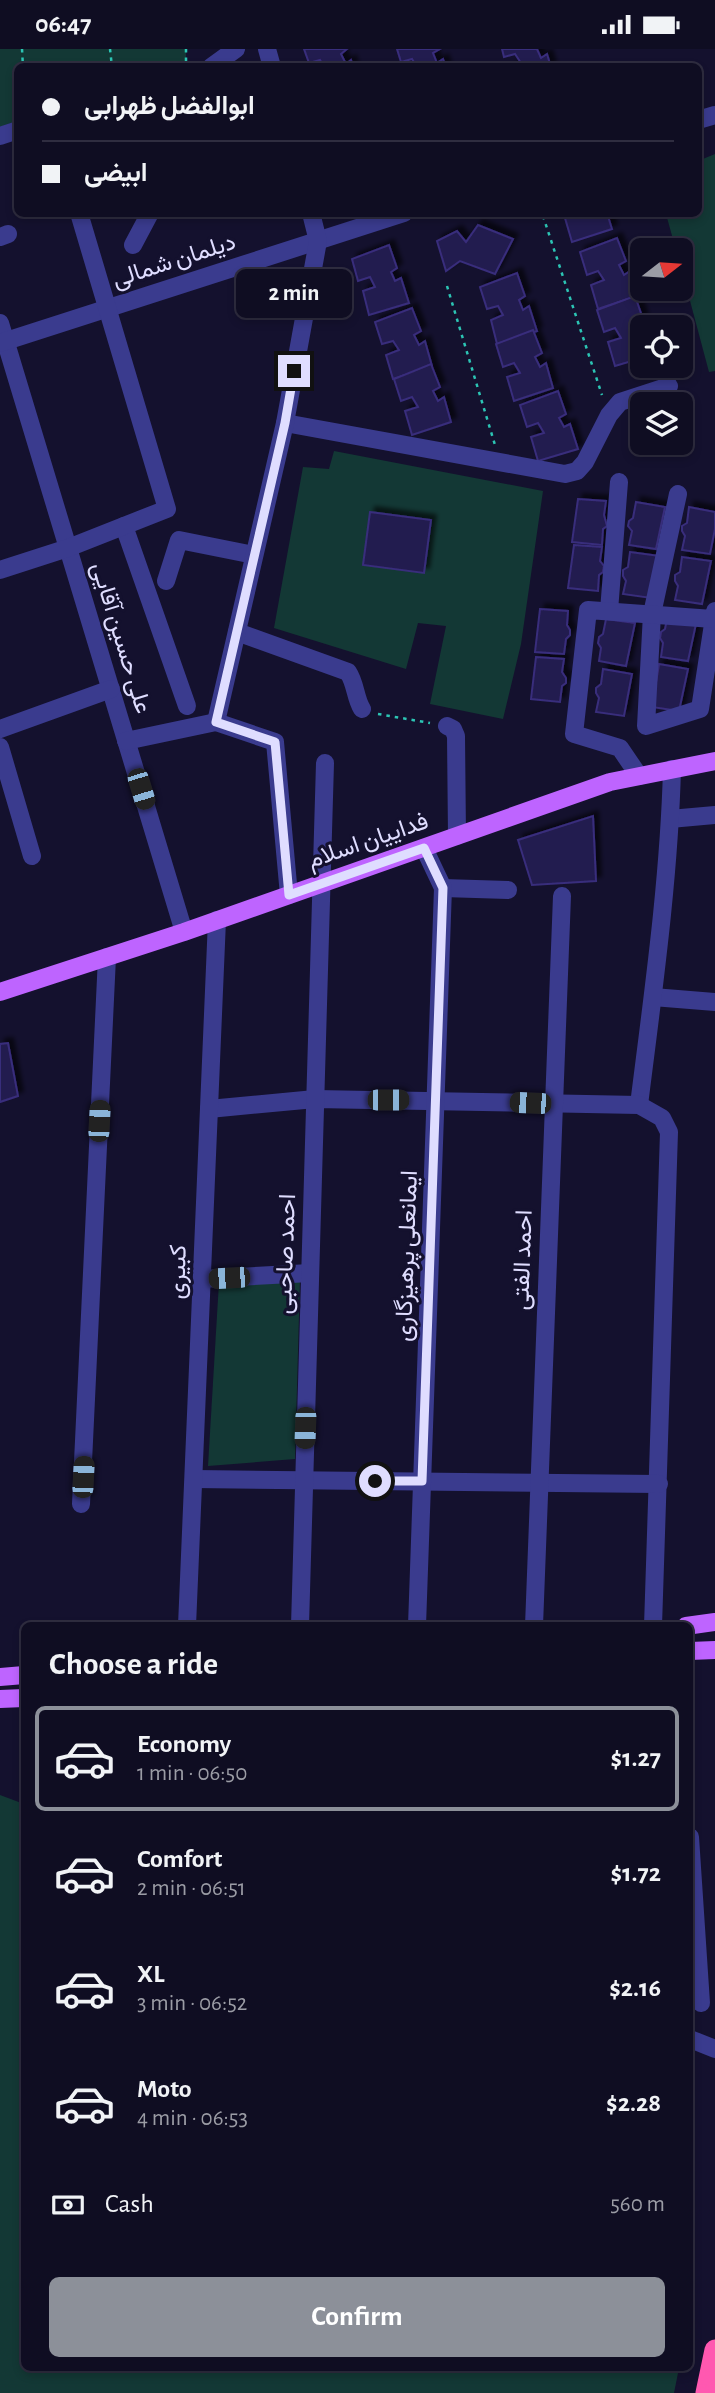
<!DOCTYPE html>
<html lang="en">
<head>
<meta charset="utf-8">
<style>
	:root { --surface:#0f0d22; --page:#18162a; --text:#f1f3f6; --muted:#9b9ca5; --line:#2f2d40; --accent:#8c9099 }
	body { margin:0; font-family:"Alegreya Sans",Vazirmatn,sans-serif; background:var(--page); color:var(--text); height:100vh; display:flex; flex-direction:column; font-size:26px; white-space:nowrap }
	* { box-sizing:border-box; margin:0 }
	p { font-size:23px; color:var(--muted) }
	.icon { flex:none; width:38px; height:38px; fill:none; stroke:currentColor; stroke-width:2; stroke-linecap:round; stroke-linejoin:round }
	.map { position:relative; flex:1; overflow:hidden }
	.sheet { position:absolute; left:21px; top:1573px; width:672px; height:749px; display:flex; flex-direction:column; background:var(--surface); border-radius:10px; box-shadow:0 4px 10px #0003,0 0 0 2px var(--line) }
	.sheet>* { flex:none }
	.guide { position:absolute; left:14px; top:14px; width:688px; height:154px; border-radius:10px; box-shadow:0 4px 10px #0003,0 0 0 2px var(--line); display:grid; align-content:center; height:154px; padding:0 28px; background:var(--surface) }
	.needle { width:46px; rotate:73deg }
	.controls { position:absolute; left:630px; top:189px; display:grid; gap:14px }
	.controls a { display:grid; place-items:center; width:63px; height:63px; border-radius:10px; background:var(--surface); box-shadow:0 4px 10px #0003,0 0 0 2px var(--line); font-size:35px }
	.end { position:absolute; width:32px; height:32px; margin:-16px; border:9px solid #dfddff; background:#111; box-shadow:0 0 0 4px #111 }
	.from { border-radius:50% }
	.bubble { position:absolute; height:49px; border-radius:10px; background:var(--surface); box-shadow:0 4px 10px #0003,0 0 0 2px var(--line); font-size:23px; font-weight:700; line-height:49px; text-align:center }
	.car { position:absolute; width:21px; height:42px; margin:-21px -10px; border-radius:9px; box-shadow:0 0 5px 2px #0007; background:linear-gradient(#222 24%,#8ab4d8 0 40%,#222 0 76%,#8ab4d8 0 86%,#222 0) }
	.guide b { display:flex; align-items:center; gap:24px; height:66px; font-size:26px }
	.guide b+b { border-top:2px solid var(--line) }
	.guide i { width:18px; height:18px; background:var(--text) }
	ul { padding:0; list-style:none }
	li { display:flex; align-items:center; gap:21px; height:105px; margin:0 14px 10px; padding:0 14px; border:4px solid transparent; border-radius:10px }
	li div { flex:1 }
	li b { display:block; font-size:26px }
	li em { font-style:normal; font-weight:700 }
	li.on { border-color:var(--accent) }
	li>.icon { width:63px; height:63px; stroke-width:1.5 }
	h2 { padding:0 28px; font-size:32px; line-height:84px }
	.pay { display:flex; align-items:center; gap:18px; height:77px; padding:0 28px; font-size:26px }
	.pay p { margin-inline-start:auto }
	.primary-button { display:flex; gap:14px; margin-top:auto; padding:14px 28px }
	.primary-button a { flex:1; height:80px; border-radius:10px; background:var(--accent); color:#fff; font-size:28px; font-weight:700; line-height:80px; text-align:center }
	.status { display:flex; justify-content:space-between; align-items:center; height:49px; padding:0 35px; background:var(--surface); direction:ltr }
	.status svg { height:19px; fill:currentColor }
	.map>svg:first-child { display:block }
</style>
</head>
<body>
<div class="status"><b>06:47</b><svg viewBox="0 0 49 12"><path d="M0 12V9h3v3zM5 12V6h3v6zM10 12V3h3v9zM15 12V0h3v12zM26 1h20v11H26zM47 4h2v5h-2z"/></svg></div>
<div class="map">
<svg width="715" height="2344" viewBox="0 0 715 2344">
	<defs>
		<filter id="shadow"><feDropShadow dx="5" dy="-5" stdDeviation="2" flood-color="#0009"/></filter>
	</defs>
	<rect width="100%" height="100%" fill="#14112e"/>
	<g fill="#133835">
		<polygon points="0,0 186,0 186,17 18,18 17,72 0,78"/>
		<polygon points="715,105 715,322 709,323 681,218 681,201 676,201 666,165 698,164 698,112"/>
		<polygon points="334,402 543,442 521,595 503,670 430,655 446,577 418,574 406,620 274,579 303,418 329,420"/>
		<polygon points="300,1230 295,1410 208,1417 219,1233"/>
		<polygon points="0,1746 24,1755 24,2319 679,2319 674,2344 0,2344"/>
	</g>
	<g fill="#241c4f" stroke="#392d7c" stroke-width="2" filter="url(#shadow)">
		<polygon points="304,0 347,0 341,5 346,15 351,11 353,18 324,18 320,11 309,14"/>
		<polygon points="397,0 440,0 433,4 437,14 443,10 446,18 417,18 412,10 401,13"/>
		<polygon points="502,0 537,0 541,9 547,5 551,18 512,18 521,14 515,5 504,8"/>
		<polygon points="578,164 607,164 612,180 572,193 565,169"/>
		<polygon points="478,176 513,190 495,225 460,212 446,222 437,192 457,182 466,193"/>
		<polygon points="617,189 626,212 619,216 624,226 630,222 637,247 598,260 591,236 604,231 598,222 587,226 580,203"/>
		<polygon points="389,196 397,219 391,223 395,232 401,229 409,254 369,266 363,242 375,238 370,228 358,232 352,210"/>
		<polygon points="517,224 525,247 519,251 523,261 529,257 537,282 497,295 491,271 503,266 498,257 487,260 480,238"/>
		<polygon points="635,247 643,270 636,274 642,283 642,309 615,317 608,293 621,289 615,279 604,283 597,261"/>
		<polygon points="412,259 421,282 414,286 419,296 425,292 432,317 393,330 386,306 399,301 393,292 382,295 375,273"/>
		<polygon points="533,281 542,304 535,308 540,318 546,314 553,339 514,352 507,328 520,324 514,314 503,318 496,295"/>
		<polygon points="431,315 440,338 433,342 438,352 444,348 451,373 412,386 405,362 418,358 412,348 401,352 394,330"/>
		<polygon points="558,342 566,365 559,369 564,378 570,375 578,400 538,412 531,388 544,384 538,374 527,378 520,356"/>
		<polygon points="578,450 606,452 604,466 607,477 603,480 602,496 572,493"/>
		<polygon points="636,453 665,458 656,500 629,496 632,482 628,477 629,472 633,469"/>
		<polygon points="689,458 715,463 715,480 710,505 682,501 685,487 682,482 682,477 687,474"/>
		<polygon points="370,463 431,471 424,524 363,516"/>
		<polygon points="574,496 602,498 600,512 604,517 603,523 599,526 598,542 568,539"/>
		<polygon points="630,503 660,507 651,549 623,545 626,532 623,527 623,521 628,518"/>
		<polygon points="682,508 711,512 702,555 675,551 678,537 675,532 675,526 680,523"/>
		<polygon points="540,560 568,562 567,576 570,581 570,586 566,590 564,605 535,603"/>
		<polygon points="668,565 697,570 688,612 661,608 663,594 660,589 661,583 665,580"/>
		<polygon points="606,570 635,574 626,617 599,612 601,599 598,594 599,588 603,585"/>
		<polygon points="536,608 564,610 562,623 566,629 566,634 562,637 560,653 531,650"/>
		<polygon points="659,615 688,620 679,662 652,658"/>
		<polygon points="603,620 632,625 624,667 596,663 599,649 596,644 596,639 601,635"/>
		<polygon points="593,767 596,832 532,836 518,791"/>
		<polygon points="8,994 18,1047 0,1053 0,995"/>
	</g>
	<g fill="none" stroke-linecap="round" stroke-linejoin="round">
		<g stroke="#2cc5b4" stroke-width="2.5" stroke-dasharray="3.5 5" stroke-linecap="butt">
			<polyline points="22,0 23,18"/>
			<polyline points="110,0 112,18"/>
			<polyline points="186,0 186,18"/>
			<polyline points="543,167 602,346"/>
			<polyline points="447,237 495,396"/>
			<polyline points="378,665 430,674"/>
		</g>
		<g stroke="#3a3b8e" stroke-width="18">
			<polyline points="267,0 272,18"/>
			<polyline points="211,18 236,0"/>
			<polyline points="698,71 715,66"/>
			<polyline points="0,87 18,81"/>
			<polyline points="0,188 8,185"/>
			<polyline points="133,196 150,164"/>
			<polyline points="0,274 184,883"/>
			<polyline points="0,294 404,164"/>
			<polyline points="285,374 565,425 577,422 585,413 609,366 620,353 669,337"/>
			<polyline points="678,445 652,565 646,677 700,660 715,562"/>
			<polyline points="124,477 187,657"/>
			<polyline points="0,521 68,499 167,460 79,164"/>
			<polyline points="166,532 179,491 254,506"/>
			<polyline points="609,562 619,433"/>
			<path d="M 237,583 L 348,623 C 356,635 355,649 362,660"/>
			<polyline points="216,673 285,374 318,192 311,164"/>
			<polyline points="216,673 275,693 289,846"/>
			<polyline points="447,677 453,680 456,687 457,787"/>
			<polyline points="0,680 111,640"/>
			<polyline points="126,692 216,673"/>
			<polyline points="0,698 32,807"/>
			<polyline points="639,727 620,699 574,685 588,561 713,570"/>
			<polyline points="670,770 715,766"/>
			<polyline points="443,839 508,841"/>
			<polyline points="653,948 715,953"/>
			<path d="M 639,1056 C 653,944 669,832 672,720"/>
			<polyline points="209,1060 315,1050 639,1056 662,1069 669,1083 653,1577"/>
			<polyline points="202,1230 310,1224"/>
			<polyline points="194,1430 659,1435"/>
			<polyline points="81,1455 107,908"/>
			<polyline points="187,1577 217,871"/>
			<polyline points="300,1577 325,714"/>
			<polyline points="417,1577 443,839 424,799"/>
			<polyline points="534,1577 562,847"/>
			<polyline points="690,1788 701,1954"/>
			<polyline points="690,1990 715,2000"/>
		</g>
		<g stroke="#be64ff" stroke-width="18">
			<polyline points="0,943 184,883 610,733 715,712"/>
			<polyline points="686,1577 715,1573"/>
			<polyline points="690,1602 715,1601"/>
			<polyline points="0,1628 24,1626"/>
			<polyline points="0,1650 24,1649"/>
		</g>
		<polyline stroke="#ff58b0" stroke-width="21" points="706,2344 715,2301"/>
	</g>
	<g fill="none" stroke-linecap="round" stroke-linejoin="round">
		<polyline stroke="#dfddff" stroke-width="9" points="294,322 285,374 216,673 275,693 289,846 424,799 443,839 422,1432 375,1432"/>
	</g>
	<g text-anchor="middle" dominant-baseline="central" stroke-width="6" stroke-linejoin="round" paint-order="stroke">
		<g font-size="24" fill="#dfddff" stroke="#14112e">
			<text transform="translate(174 212) rotate(-18)">دیلمان شمالی</text>
			<text transform="translate(121 589) rotate(73)">علی حسین آقایی</text>
			<text transform="translate(368 792) rotate(-19)">فداییان اسلام</text>
			<text transform="translate(286 1205) rotate(-88)">احمد صاحبی</text>
			<text transform="translate(407 1207) rotate(-88)">ایمانعلی پرهیزگاری</text>
			<text transform="translate(523 1211) rotate(-88)">احمد الفتی</text>
			<text transform="translate(178 1223) rotate(-88)">کبیری</text>
		</g>
	</g>
</svg>
<div class="controls">
<a><svg class="needle" viewBox="-14 -14 28 28"><path d="M0-13l5 13h-10z" fill="#e53935"/><path d="M0 13l5-13h-10z" fill="#9b9ca5"/></svg></a>
<a><svg class="icon" aria-label="locate" viewBox="0 0 24 24"><circle cx="12" cy="12" r="6"/><path d="M12 2v4M12 18v4M2 12h4M18 12h4"/></svg></a>
<a><svg class="icon" aria-label="layers" viewBox="0 0 24 24"><path d="M12 4l9 5-9 5-9-5zM3 14l9 5 9-5"/></svg></a>
</div>
<i class="end from" style="left:375px;top:1432px"></i>
<i class="end" style="left:294px;top:322px"></i>
<div class="bubble" style="left:236px;top:220px;width:116px">2 min</div>
<i class="car" style="left:141px;top:740px;rotate:163deg"></i>
<i class="car" style="left:388px;top:1051px;rotate:90deg"></i>
<i class="car" style="left:530px;top:1054px;rotate:272deg"></i>
<i class="car" style="left:99px;top:1072px;rotate:3deg"></i>
<i class="car" style="left:229px;top:1229px;rotate:267deg"></i>
<i class="car" style="left:305px;top:1379px;rotate:182deg"></i>
<i class="car" style="left:83px;top:1428px;rotate:3deg"></i>
<div class="guide">
<b><i class="from"></i>ابوالفضل ظهرابی</b>
<b><i></i>ابیضی</b>
</div>
<section class="sheet">
<h2>Choose a ride</h2>
<ul>
<li class="on"><svg class="icon" aria-label="car" viewBox="0 0 24 24"><path d="M5 17H2v-5l4-1 3-4h7l3 4 3 1v5h-3M9 17h6M6 11h13"/><circle cx="7" cy="17" r="2"/><circle cx="17" cy="17" r="2"/></svg><div><b>Economy</b><p>1 min · 06:50</p></div><em>$1.27</em></li>
<li><svg class="icon" aria-label="car" viewBox="0 0 24 24"><path d="M5 17H2v-5l4-1 3-4h7l3 4 3 1v5h-3M9 17h6M6 11h13"/><circle cx="7" cy="17" r="2"/><circle cx="17" cy="17" r="2"/></svg><div><b>Comfort</b><p>2 min · 06:51</p></div><em>$1.72</em></li>
<li><svg class="icon" aria-label="car" viewBox="0 0 24 24"><path d="M5 17H2v-5l4-1 3-4h7l3 4 3 1v5h-3M9 17h6M6 11h13"/><circle cx="7" cy="17" r="2"/><circle cx="17" cy="17" r="2"/></svg><div><b>XL</b><p>3 min · 06:52</p></div><em>$2.16</em></li>
<li><svg class="icon" aria-label="car" viewBox="0 0 24 24"><path d="M5 17H2v-5l4-1 3-4h7l3 4 3 1v5h-3M9 17h6M6 11h13"/><circle cx="7" cy="17" r="2"/><circle cx="17" cy="17" r="2"/></svg><div><b>Moto</b><p>4 min · 06:53</p></div><em>$2.28</em></li>
</ul>
<div class="pay"><svg class="icon" aria-label="cash" viewBox="0 0 24 24"><path d="M3 7h18v10H3z"/><circle cx="12" cy="12" r="2"/></svg>Cash<p>560 m</p></div>
<div class="primary-button"><a>Confirm</a></div>
</section>
</div>
</body>
</html>
